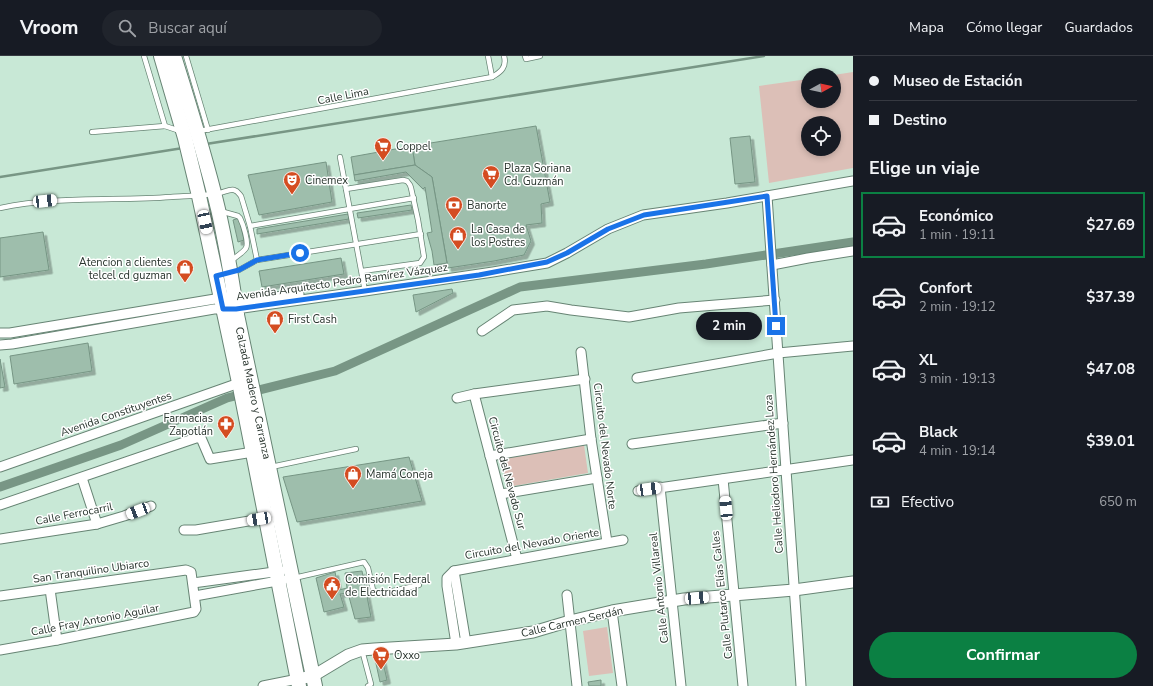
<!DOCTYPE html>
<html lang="es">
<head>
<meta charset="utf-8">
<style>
	:root { --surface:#171b24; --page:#20242c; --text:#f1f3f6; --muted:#9ea1a6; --line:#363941; --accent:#0b8043 }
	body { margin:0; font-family:"Nunito Sans",sans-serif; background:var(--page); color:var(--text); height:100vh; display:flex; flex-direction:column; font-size:15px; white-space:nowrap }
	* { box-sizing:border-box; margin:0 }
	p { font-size:13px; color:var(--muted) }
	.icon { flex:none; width:22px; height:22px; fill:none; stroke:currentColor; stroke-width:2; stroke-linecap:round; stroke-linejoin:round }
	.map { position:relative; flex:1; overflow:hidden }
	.drawer { display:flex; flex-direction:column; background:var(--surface); width:300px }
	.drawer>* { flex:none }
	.banner { display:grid; align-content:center; height:88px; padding:0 16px; background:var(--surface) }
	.needle { width:26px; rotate:82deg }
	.buttons { position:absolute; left:801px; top:12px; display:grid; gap:8px }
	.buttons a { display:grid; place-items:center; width:40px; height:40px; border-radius:50%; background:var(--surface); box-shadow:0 2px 6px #0003; font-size:20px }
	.end { position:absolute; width:18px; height:18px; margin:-9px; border:5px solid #1a73e8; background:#fff; box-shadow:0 0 0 2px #fff }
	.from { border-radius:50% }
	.bubble { position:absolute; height:28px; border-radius:14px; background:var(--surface); box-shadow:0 2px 6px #0003; font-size:13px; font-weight:700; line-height:28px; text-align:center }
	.car { position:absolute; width:12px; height:24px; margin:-12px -6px; border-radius:5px; box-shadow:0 0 3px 1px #0007; background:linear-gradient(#fff 24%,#345 0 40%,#fff 0 76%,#345 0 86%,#fff 0) }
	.banner b { display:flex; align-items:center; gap:14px; height:38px; font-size:15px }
	.banner b+b { border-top:1px solid var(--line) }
	.banner i { width:10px; height:10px; background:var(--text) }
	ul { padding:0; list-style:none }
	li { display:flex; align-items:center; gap:12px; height:66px; margin:0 8px 6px; padding:0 8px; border:2px solid transparent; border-radius:0px }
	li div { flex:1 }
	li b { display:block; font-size:15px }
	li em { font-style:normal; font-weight:700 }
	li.selected { border-color:var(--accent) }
	li>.icon { width:36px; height:36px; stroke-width:1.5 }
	h2 { padding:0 16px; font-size:18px; line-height:48px }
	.pay { display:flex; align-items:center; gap:10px; height:44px; padding:0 16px; font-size:15px }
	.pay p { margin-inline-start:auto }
	.cta { display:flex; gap:8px; margin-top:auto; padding:8px 16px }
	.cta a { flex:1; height:46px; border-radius:24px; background:var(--accent); color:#fff; font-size:16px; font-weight:700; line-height:46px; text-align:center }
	header { display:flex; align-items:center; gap:24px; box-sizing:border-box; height:56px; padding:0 20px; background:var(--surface); border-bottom:1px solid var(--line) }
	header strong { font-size:19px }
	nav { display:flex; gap:22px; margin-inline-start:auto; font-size:14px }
	.search { width:280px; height:36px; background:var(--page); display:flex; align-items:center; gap:10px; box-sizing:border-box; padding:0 14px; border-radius:22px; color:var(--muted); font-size:15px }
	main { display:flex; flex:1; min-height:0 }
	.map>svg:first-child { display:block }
</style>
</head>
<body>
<header>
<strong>Vroom</strong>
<div class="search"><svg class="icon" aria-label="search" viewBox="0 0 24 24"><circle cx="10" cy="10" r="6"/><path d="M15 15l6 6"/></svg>Buscar aquí</div>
<nav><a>Mapa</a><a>Cómo llegar</a><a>Guardados</a></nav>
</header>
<main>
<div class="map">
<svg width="853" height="630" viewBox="0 0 853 630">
	<defs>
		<filter id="shadow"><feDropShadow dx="3.5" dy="3.5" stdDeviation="0" flood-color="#0004"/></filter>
	</defs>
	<rect width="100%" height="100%" fill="#c8e8d6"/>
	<g fill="#dcbfb7" fill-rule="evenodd">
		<path d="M 853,16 L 853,112 L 769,127 L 759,30 L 808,23 L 808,45 L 834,45 L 834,19 ZM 808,67 L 834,67 L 834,93 L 808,93 Z"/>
		<polygon points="584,389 588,417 508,431 500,403"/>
		<polygon points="607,571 613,617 589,620 583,575"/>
	</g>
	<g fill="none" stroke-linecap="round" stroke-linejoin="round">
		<g stroke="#789685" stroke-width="2.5">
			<polyline points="206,88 764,0"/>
			<polyline points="0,121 183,92"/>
		</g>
		<polyline stroke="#789685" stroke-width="9" points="0,431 121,389 227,342 335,315 520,231 706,208 853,186"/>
	</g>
	<g fill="#9ebeac" stroke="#769584" filter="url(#shadow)">
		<polygon points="536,70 550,146 541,148 542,167 526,169 531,185 524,199 494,205 448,212 432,121 415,109 412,90"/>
		<polygon points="750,80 755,126 735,128 730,82"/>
		<polygon points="412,90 415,109 354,119 351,101"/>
		<polygon points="326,106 332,146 259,159 248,119"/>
		<polygon points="415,109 432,121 447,207 434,209 432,195 427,177 432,176 425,131 423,133 406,116 355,125 354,119"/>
		<polygon points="411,149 412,154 358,162 357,157"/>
		<polygon points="348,158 349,163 257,178 257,173"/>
		<polygon points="239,162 244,184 238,186 233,164"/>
		<polygon points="43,176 49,214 0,221 0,182"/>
		<polygon points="341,202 344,218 262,231 259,215"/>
		<polygon points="452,233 453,237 416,256 413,239"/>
		<polygon points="88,287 92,315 14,328 10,300"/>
		<polygon points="0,303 5,331 0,332"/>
		<polygon points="409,401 422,445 297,466 283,421"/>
		<polygon points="362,515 371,561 355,563 348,537 340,538 344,551 324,556 316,522 335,516 339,534 347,532 345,517"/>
		<polygon points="382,602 387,624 380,626 375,603"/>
		<polygon points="601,624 601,630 589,630 588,626"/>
	</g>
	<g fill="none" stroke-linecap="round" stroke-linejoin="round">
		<g stroke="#678474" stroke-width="6">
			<g id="service">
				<polyline points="144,0 165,70 180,75"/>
				<polyline points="186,0 208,74"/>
				<polyline points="488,0 492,21"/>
				<polyline points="525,0 526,3 540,0"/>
				<path d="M 199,75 L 492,21 C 501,16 507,11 504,0"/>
				<polyline points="92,76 165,70"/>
				<polyline points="340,101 364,230"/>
				<polyline points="346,133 403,124 407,125 410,129 411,132 418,164 424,201 420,207 362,215"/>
				<path d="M 0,152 C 56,140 114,145 171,141 C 187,140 204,140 219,137 C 224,136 230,133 234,134 C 238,135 239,138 241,140 L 250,170 L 257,204"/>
				<path d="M 220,155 L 238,160 L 240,162 C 243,168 249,186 246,192 C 243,197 235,201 231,205"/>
				<polyline points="250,170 414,142"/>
				<polyline points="231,216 239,214 257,204 421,178"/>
				<polyline points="271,411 356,393"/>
				<polyline points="294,522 364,506 368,512 373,534 380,538 419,529"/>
				<polyline points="362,594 371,628 368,630"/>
			</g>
		</g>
		<g stroke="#678474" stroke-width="11">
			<g id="minor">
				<polyline points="767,140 801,630"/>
				<polyline points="772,209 808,202 853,195"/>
				<polyline points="482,275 513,254 547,250 571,254 629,261 679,252 775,244"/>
				<polyline points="0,277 10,277 221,242 235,246 299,238"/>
				<polyline points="0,289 12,288 214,253 236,253 365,235 493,216 547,207 567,197 608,173 643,159 727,147 853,125"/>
				<polyline points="581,296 591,383 607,486"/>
				<polyline points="637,322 778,297 853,290"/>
				<polyline points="474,338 517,503"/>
				<polyline points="457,342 474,338 585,323"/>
				<polyline points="632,388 783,367"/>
				<polyline points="490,400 591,383"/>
				<polyline points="0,411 239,327"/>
				<polyline points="82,422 97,468"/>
				<polyline points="723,423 743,630"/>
				<polyline points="660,431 681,630"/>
				<polyline points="638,435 853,404"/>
				<polyline points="501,438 597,422"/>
				<polyline points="0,449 196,382 201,382 210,403 253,396"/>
				<polyline points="184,474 196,474 266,462"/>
				<polyline points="0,483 97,468 124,460 151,450"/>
				<polyline points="454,515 466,587"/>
				<polyline points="193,527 281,515"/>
				<polyline points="50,533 57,584"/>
				<polyline points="567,539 577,630"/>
				<polyline points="0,540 186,514 191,516 196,553 194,556 57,584 0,594"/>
				<polyline points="195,540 283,524"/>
				<polyline points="612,555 622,630"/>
				<polyline points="456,588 447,530 447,522 454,515 623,484"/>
				<polyline points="263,630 298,623"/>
			</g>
		</g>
		<g stroke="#678474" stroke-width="13">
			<polyline id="tertiary" points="298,623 313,620 348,599 362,594 374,593 456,588 533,576 570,565 612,555 684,543 794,534 853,526"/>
		</g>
		<g stroke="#678474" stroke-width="16">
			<g id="primary">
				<polyline points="161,0 185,82 199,140 240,331 299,630"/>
				<path d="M 174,0 C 190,51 206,102 218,153 C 226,188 232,224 237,259 L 315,630"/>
			</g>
		</g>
		<use href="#service" stroke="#fff" stroke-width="4.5"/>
		<use href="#minor" stroke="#fff" stroke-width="9"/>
		<use href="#tertiary" stroke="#fff" stroke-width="11"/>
		<use href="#primary" stroke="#fff" stroke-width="14"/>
	</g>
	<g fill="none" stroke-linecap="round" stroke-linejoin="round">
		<polyline stroke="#1a73e8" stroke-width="5" points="300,197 257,204 239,214 216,220 223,253 236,253 479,219 547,206 567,197 608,173 644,159 767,140 776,270"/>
	</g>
	<defs>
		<g id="supermarket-pin" transform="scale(0.9)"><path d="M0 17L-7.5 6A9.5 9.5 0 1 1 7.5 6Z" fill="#d44c21" stroke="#fff"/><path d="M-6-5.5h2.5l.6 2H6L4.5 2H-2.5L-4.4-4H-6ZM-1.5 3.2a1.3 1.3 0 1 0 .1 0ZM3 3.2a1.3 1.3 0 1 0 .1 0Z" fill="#fff"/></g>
		<g id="theatre-pin" transform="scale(0.9)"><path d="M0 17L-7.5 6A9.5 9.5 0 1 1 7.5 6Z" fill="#d44c21" stroke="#fff"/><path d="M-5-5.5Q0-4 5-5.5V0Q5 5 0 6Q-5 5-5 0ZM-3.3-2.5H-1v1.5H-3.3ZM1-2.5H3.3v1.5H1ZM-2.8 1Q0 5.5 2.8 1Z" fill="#fff"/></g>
		<g id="bank-pin" transform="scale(0.9)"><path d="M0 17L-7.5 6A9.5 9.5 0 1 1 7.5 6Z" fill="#d44c21" stroke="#fff"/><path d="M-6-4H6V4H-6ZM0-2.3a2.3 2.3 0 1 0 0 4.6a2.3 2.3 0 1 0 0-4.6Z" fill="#fff"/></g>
		<g id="shop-pin" transform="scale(0.9)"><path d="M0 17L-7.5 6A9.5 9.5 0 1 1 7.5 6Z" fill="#d44c21" stroke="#fff"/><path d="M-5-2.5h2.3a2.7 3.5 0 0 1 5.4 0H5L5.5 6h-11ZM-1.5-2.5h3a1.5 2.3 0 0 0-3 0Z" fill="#fff"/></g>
		<g id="pharmacy-pin" transform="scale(0.9)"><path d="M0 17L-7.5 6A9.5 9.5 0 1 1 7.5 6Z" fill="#d44c21" stroke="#fff"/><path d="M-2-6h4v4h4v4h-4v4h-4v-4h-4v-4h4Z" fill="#fff"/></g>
		<g id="civic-pin" transform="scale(0.9)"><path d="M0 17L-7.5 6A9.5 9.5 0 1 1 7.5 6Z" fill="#d44c21" stroke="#fff"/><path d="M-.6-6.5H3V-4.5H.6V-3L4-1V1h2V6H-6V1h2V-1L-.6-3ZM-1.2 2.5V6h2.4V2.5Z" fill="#fff"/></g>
	</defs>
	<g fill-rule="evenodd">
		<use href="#supermarket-pin" x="383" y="90"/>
		<use href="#supermarket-pin" x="491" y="118"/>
		<use href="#theatre-pin" x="292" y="124"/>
		<use href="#bank-pin" x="454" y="149"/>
		<use href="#shop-pin" x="458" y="179"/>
		<use href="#shop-pin" x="185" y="212"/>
		<use href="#shop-pin" x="275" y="263"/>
		<use href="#pharmacy-pin" x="226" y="368"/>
		<use href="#shop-pin" x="353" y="418"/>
		<use href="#civic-pin" x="332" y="529"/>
		<use href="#supermarket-pin" x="381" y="599"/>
	</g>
	<g text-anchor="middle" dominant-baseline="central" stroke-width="3" stroke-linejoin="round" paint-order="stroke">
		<g font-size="11" fill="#28342d" stroke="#fff">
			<text transform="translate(343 40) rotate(-11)">Calle Lima</text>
			<text transform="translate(342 226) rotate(-8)">Avenida Arquitecto Pedro Ramírez Vázquez</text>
			<text transform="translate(253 337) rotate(78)">Calzada Madero y Carranza</text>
			<text transform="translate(116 358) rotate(-19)">Avenida Constituyentes</text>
			<text transform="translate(605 390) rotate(83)">Circuito del Nevado Norte</text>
			<text transform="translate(507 417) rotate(75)">Circuito del Nevado Sur</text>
			<text transform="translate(774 418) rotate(-94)">Calle Heliodoro Hernández Loza</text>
			<text transform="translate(74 458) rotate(-11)">Calle Ferrocarril</text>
			<text transform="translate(532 488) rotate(-10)">Circuito del Nevado Oriente</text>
			<text transform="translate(91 515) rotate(-8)">San Tranquilino Ubiarco</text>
			<text transform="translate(659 532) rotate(-96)">Calle Antonio Villareal</text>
			<text transform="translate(722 539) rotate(-96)">Calle Plutarco Elías Calles</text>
			<text transform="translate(95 564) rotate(-11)">Calle Fray Antonio Aguilar</text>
			<text transform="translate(572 566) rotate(-13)">Calle Carmen Serdán</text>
		</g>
		<g font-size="11" fill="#28342d" stroke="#fff" text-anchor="start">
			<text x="396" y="90">Coppel</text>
			<text x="504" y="112">Plaza Soriana<tspan x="504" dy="13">Cd. Guzmán</tspan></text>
			<text x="305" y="124">Cinemex</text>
			<text x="467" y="149">Banorte</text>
			<text x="471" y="173">La Casa de<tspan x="471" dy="13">los Postres</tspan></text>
			<text x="172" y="206" text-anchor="end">Atencion a clientes<tspan x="172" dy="13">telcel cd guzman</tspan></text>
			<text x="288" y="263">First Cash</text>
			<text x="213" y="362" text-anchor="end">Farmacias<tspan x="213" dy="13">Zapotlán</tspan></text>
			<text x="366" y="418">Mamá Coneja</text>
			<text x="345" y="523">Comisión Federal<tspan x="345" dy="13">de Electricidad</tspan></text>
			<text x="394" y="599">Oxxo</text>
		</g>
	</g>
</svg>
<div class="buttons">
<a><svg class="needle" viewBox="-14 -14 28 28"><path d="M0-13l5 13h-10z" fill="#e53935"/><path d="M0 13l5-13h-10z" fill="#9ea1a6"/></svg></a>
<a><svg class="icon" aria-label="locate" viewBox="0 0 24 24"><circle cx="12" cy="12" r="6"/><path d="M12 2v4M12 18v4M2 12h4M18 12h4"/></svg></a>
</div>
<i class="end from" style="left:300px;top:197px"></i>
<i class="end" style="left:776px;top:270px"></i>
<div class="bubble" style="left:696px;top:256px;width:66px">2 min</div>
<i class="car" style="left:45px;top:145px;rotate:84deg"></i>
<i class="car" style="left:205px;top:166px;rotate:168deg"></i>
<i class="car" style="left:649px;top:433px;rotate:82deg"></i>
<i class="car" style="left:726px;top:452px;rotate:355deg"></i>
<i class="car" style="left:138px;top:455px;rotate:249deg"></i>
<i class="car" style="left:259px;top:463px;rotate:261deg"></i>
<i class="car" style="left:697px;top:542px;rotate:85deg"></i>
</div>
<section class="drawer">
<div class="banner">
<b><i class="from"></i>Museo de Estación</b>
<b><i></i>Destino</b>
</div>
<h2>Elige un viaje</h2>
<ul>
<li class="selected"><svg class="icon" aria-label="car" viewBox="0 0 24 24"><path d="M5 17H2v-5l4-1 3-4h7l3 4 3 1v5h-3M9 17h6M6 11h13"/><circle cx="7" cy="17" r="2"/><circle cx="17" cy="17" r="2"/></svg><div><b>Económico</b><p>1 min · 19:11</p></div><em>$27.69</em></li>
<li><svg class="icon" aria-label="car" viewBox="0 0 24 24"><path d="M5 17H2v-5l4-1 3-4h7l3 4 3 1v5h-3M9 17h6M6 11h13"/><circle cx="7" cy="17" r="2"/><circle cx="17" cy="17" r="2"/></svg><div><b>Confort</b><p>2 min · 19:12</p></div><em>$37.39</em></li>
<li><svg class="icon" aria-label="car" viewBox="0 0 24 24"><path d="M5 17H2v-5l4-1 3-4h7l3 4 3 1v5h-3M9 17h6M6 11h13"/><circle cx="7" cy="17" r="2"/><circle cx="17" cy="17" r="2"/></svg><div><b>XL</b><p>3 min · 19:13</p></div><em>$47.08</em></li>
<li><svg class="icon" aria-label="car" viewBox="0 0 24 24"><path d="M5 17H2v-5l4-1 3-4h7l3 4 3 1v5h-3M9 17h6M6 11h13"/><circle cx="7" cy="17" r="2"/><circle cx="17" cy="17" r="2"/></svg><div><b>Black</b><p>4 min · 19:14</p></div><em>$39.01</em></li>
</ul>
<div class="pay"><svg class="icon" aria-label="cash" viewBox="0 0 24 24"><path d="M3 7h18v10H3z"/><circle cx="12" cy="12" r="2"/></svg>Efectivo<p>650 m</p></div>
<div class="cta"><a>Confirmar</a></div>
</section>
</main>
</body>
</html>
